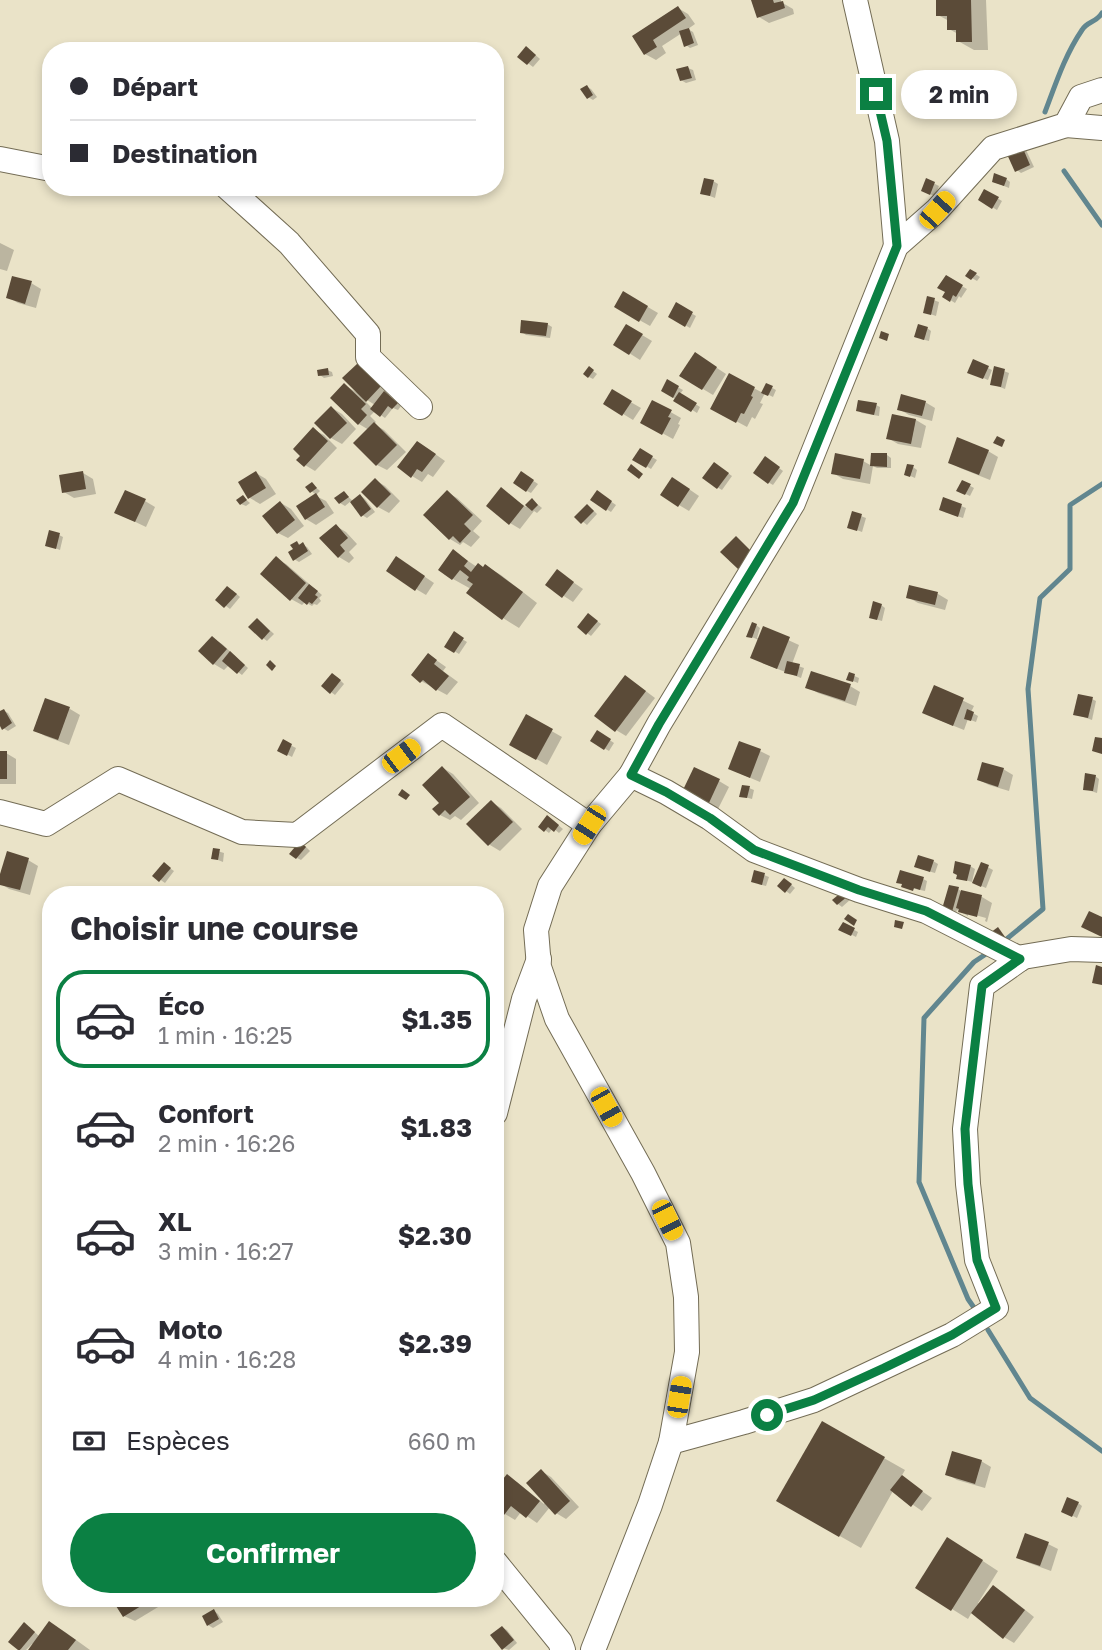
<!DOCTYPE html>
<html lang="fr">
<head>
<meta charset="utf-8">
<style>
	:root { --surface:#fff; --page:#f7f7f7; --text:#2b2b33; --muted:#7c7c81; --line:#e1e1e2; --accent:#0b8043 }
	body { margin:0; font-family:"Golos Text",sans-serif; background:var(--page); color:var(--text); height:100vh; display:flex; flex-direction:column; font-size:26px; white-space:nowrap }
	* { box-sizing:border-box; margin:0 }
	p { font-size:23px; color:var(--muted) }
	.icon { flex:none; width:38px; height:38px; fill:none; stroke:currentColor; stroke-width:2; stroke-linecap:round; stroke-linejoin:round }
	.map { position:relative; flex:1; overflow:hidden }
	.side { position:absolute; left:42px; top:886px; width:462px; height:721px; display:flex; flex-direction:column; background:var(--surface); border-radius:28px; box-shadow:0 4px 10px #0003 }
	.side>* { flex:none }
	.banner { position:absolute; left:42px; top:42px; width:462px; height:154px; border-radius:28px; box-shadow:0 4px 10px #0003; display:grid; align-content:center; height:154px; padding:0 28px; background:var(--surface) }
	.end { position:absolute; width:32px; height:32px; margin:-16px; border:9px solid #0b8043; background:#fff; box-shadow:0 0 0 4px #fff }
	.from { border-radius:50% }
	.bubble { position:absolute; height:49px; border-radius:24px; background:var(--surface); box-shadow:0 4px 10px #0003; font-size:23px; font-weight:700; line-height:49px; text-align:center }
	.car { position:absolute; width:21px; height:42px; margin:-21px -10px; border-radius:9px; box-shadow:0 0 5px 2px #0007; background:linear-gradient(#f5c518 24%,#345 0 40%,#f5c518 0 76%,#345 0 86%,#f5c518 0) }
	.banner b { display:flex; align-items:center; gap:24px; height:66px; font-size:26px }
	.banner b+b { border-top:2px solid var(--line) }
	.banner i { width:18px; height:18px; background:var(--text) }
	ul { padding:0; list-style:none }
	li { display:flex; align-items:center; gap:21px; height:98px; margin:0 14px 10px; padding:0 14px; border:4px solid transparent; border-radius:28px }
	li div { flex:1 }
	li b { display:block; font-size:26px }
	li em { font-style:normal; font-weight:700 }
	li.selected { border-color:var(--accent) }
	li>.icon { width:63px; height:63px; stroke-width:1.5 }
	h2 { padding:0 28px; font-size:32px; line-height:84px }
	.pay { display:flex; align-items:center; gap:18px; height:77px; padding:0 28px; font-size:26px }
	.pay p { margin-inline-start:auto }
	.primary-button { display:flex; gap:14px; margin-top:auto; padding:14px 28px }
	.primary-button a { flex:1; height:80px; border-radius:42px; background:var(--accent); color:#fff; font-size:28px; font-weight:700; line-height:80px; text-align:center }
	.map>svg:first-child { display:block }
</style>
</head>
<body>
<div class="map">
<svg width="1102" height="1650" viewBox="0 0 1102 1650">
	<rect width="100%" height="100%" fill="#eae3c8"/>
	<g fill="#0003" fill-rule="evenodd">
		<polygon points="753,0 781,0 781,2 793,9 794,14 769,23 759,17"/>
		<polygon points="938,0 986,0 988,50 974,50 958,41 958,34 949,29 949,21 938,15"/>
		<polygon points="678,8 688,14 695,24 688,29 693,32 698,45 690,48 686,45 682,33 662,46 666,53 656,60 645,54 634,37"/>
		<polygon points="531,51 540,59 533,67 520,57"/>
		<polygon points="688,68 693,70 696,80 686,83 681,80"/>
		<polygon points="587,87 591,89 597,97 593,100 588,97"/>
		<polygon points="1021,148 1026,150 1034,167 1021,173 1017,170"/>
		<polygon points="1006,179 1010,182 1009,188 994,182"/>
		<polygon points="927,180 939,186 935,196 927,193"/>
		<polygon points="713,181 718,184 715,198 702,193"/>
		<polygon points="985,191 1002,201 997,210 980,200"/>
		<polygon points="0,243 14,250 7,271 0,269"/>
		<polygon points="971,271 980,277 977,281 967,275"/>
		<polygon points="946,277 967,289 961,298 959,296 955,303 944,296 947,292"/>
		<polygon points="31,283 41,289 36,308 18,303 8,297"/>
		<polygon points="624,293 658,313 650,326 616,307"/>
		<polygon points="928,298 939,302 936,316 930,314"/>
		<polygon points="677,305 696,316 690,328 670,316"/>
		<polygon points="547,324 552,327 550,338 526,335 522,332"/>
		<polygon points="927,328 931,331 929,341 921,339"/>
		<polygon points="637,332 652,341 640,360 615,344"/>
		<polygon points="705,360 726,374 713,395 703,389"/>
		<path d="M 358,365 L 390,393 L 388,396 L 401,406 L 398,410 L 393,408 L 385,418 L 375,411 L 370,416 L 376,422 L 374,424 L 384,430 L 406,452 L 387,470 L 377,465 L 369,430 L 359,424 L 344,385 L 358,393 ZM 364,398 L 375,405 L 372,408 L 363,399 Z"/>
		<polygon points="589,368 597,374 593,379 589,377"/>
		<polygon points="988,368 992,370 988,380 974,374"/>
		<polygon points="996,368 1009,373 1005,389 992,384"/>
		<polygon points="327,370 332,372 333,376 324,378 320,375"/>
		<polygon points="729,375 763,393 767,385 776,390 773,397 765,393 760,403 763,404 755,419 752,417 747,427 712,408"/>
		<polygon points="668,382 683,390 680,394 700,407 697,413 663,391"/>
		<polygon points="613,392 641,408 633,420 605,403"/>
		<polygon points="653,402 681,418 678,424 680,425 673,439 642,422"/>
		<polygon points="925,402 935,408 932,421 909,415 899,409"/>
		<polygon points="876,405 880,407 879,416 862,413 857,410"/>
		<polygon points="332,408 342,414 356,429 342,444 331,438 317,423"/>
		<polygon points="893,416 916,420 926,426 921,448 898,444 888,438"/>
		<polygon points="314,430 324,435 337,448 315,471 305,465"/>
		<polygon points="428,449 445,461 433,477 428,474 422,482 412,476"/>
		<polygon points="640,450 657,460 651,469 635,459"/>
		<polygon points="988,451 998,457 990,480 960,468 950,462"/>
		<polygon points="887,455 891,458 891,468 877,468 873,466 870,484 843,479 833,473 863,461 872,466"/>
		<polygon points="770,461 783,471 773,485 768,482"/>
		<polygon points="719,467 732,476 722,490 717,487"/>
		<polygon points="913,467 917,470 915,478 906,474"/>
		<polygon points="83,473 93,479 96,494 74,498 64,492"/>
		<polygon points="256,473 266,479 276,494 260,504 250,498"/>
		<polygon points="526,476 538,484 531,493 527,491"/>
		<polygon points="375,480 385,486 400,501 389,513 378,507 364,492"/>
		<polygon points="963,482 974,488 970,496 959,491"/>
		<polygon points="312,484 320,491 316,495 308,488"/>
		<polygon points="683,485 699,496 689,511 679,505"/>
		<polygon points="501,490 526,507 532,500 542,508 537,513 534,511 520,529 510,523"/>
		<polygon points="447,492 457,498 482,521 473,531 480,537 471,547 463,542 460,545 450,539"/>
		<polygon points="597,492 616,505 611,512 592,500"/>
		<polygon points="344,493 354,502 361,496 365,499 375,512 367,518 362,515 351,501 345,506 340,503"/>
		<polygon points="316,496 326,501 334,513 316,525 306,519"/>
		<polygon points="243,497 250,503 246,506 241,504"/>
		<polygon points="944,499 966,508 963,518 945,512"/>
		<polygon points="145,501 155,507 146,527 127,518"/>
		<polygon points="281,503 291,509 304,526 288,538 278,533"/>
		<polygon points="592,509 597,514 587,525 577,517"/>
		<polygon points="853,513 866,518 862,532 849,527"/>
		<polygon points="336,526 346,532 357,544 349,552 354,558 349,563 339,557"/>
		<polygon points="59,535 63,537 60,550 47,545"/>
		<polygon points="297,543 307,547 312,554 299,562 294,559"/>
		<polygon points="453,551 477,567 484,569 486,566 501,575 537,603 519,628 503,618 469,593 471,589 453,579"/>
		<polygon points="276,559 286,564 322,595 319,598 321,601 317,605 314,604 312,606 305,602 302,605 291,599 262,574"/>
		<polygon points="406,564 434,583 426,595 416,589"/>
		<polygon points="557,571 583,589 573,602 547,585"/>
		<polygon points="232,590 240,597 230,609 217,599"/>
		<polygon points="938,594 948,600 945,610 918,603 908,597"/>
		<polygon points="881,605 885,608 882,621 875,619"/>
		<polygon points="593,618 601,624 591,636 587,633"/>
		<polygon points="261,622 274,634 267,641 263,638"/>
		<polygon points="756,625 760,628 757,638 760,639 764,629 799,645 792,664 804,668 801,678 762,663 759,640 749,636"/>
		<polygon points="454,634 467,642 459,654 446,646"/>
		<polygon points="212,638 222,644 248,668 242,675 229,665 224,670 214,664 200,651"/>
		<polygon points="429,655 446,667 443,671 458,682 447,695 421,681"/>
		<polygon points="850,674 859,678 858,683 848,679"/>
		<polygon points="337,677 344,684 335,695 331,692"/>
		<polygon points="635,683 655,698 626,736 616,730"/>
		<polygon points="850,686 860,692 856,706 818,693 808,687"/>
		<polygon points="935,687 974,706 971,712 978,716 976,722 968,719 964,730 934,718"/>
		<polygon points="1092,699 1096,701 1092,720 1075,714"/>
		<polygon points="46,700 70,709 80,715 69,745 45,736 35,730"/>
		<polygon points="4,711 8,713 16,726 8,731 3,728 0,723 0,713"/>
		<polygon points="527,717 562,737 547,765 512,745"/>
		<polygon points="598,732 614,743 609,751 592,741"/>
		<polygon points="284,742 296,748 292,757 279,750"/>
		<polygon points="760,751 770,756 760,782 741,774"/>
		<polygon points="0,753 6,753 16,759 16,784 0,784"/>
		<polygon points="443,768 453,774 479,803 461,820 455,816 450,820 440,815"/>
		<polygon points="1003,769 1013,775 1009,791 989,785 979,780"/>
		<polygon points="1095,776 1099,779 1097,793 1085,789"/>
		<polygon points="719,781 729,787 718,809 695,797"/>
		<polygon points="749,788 754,790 752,799 741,796"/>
		<polygon points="491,802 501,808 522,829 500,851 490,845 469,824"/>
		<polygon points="552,820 563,829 559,833 553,828 549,833 545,830"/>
		<polygon points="305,846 310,851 301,860 297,858"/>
		<polygon points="214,850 224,853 223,862 213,858"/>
		<polygon points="28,860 38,866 30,895 9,889 0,883 0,880"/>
		<polygon points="933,861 938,864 935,873 921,869"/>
		<polygon points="982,864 993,870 986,888 979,885"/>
		<polygon points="970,866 975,869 972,882 958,878"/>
		<polygon points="168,867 174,871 165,883 155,876"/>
		<polygon points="764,875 769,877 766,886 758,884"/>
		<polygon points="923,879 927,881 925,891 906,887"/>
		<polygon points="789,883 795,888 790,894 786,891"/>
		<polygon points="958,889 962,892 982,897 992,903 987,922 985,921 986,918 968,913 968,916 957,910 956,913 948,911"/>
		<polygon points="844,893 851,899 842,907 838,904"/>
		<polygon points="843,924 858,932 856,937 841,929"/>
		<polygon points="822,1423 905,1470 901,1477 932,1498 922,1511 893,1491 861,1548 778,1501"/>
		<polygon points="981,1461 991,1467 985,1488 957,1480 947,1474"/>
		<polygon points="541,1471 551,1477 579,1507 566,1519 556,1513 550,1507 537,1523 521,1512 515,1520 505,1514 502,1497 507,1477 517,1482 544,1504 545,1502"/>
		<polygon points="1078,1503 1082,1506 1077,1518 1063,1511"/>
		<polygon points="1048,1544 1058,1549 1051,1571 1029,1563 1018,1557"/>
		<polygon points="963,1548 998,1571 978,1603 980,1604 994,1587 1004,1593 1034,1617 1014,1643 1004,1637 972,1612 968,1619 917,1587"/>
		<polygon points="115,1598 166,1598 168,1601 135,1621 124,1616 114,1599"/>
		<polygon points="214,1611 218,1614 223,1622 213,1628 208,1625"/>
		<polygon points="50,1623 65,1632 90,1650 31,1650 34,1645 32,1644 26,1650 21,1650 10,1642 29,1627 40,1637"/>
		<polygon points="503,1628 507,1630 517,1643 509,1650 503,1648"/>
	</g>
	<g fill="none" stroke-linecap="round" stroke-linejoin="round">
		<g stroke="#61868f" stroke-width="5">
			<path d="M 1045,112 C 1056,83 1065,55 1082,30 C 1087,21 1096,23 1102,13"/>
			<polyline points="1064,171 1102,225"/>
			<polyline points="1003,942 1043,909 1028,689 1040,598 1070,569 1070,505 1102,484"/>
			<polyline points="977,1312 968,1299 919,1182 924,1018 974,962 989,952"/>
			<polyline points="988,1330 1030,1398 1102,1451"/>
		</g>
	</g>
	<g fill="#5b4b38">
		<polygon points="751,0 773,0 774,3 783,1 785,8 757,18"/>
		<polygon points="936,0 971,0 972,42 956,42 956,30 947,30 947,16 936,16"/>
		<polygon points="678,6 686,18 653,40 657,47 644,55 632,36"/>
		<polygon points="689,28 694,43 684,47 679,31"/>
		<polygon points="526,46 536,55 527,65 517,57"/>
		<polygon points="688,66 692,78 680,81 676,69"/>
		<polygon points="587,85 593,95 587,99 580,89"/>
		<polygon points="1022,146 1030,165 1015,172 1006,152"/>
		<polygon points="994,173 1007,178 1004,186 992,182"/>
		<polygon points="704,178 714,180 710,196 700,194"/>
		<polygon points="926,178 935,182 930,195 921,191"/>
		<polygon points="984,189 999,197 992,209 978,200"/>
		<polygon points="970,269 977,273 971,280 965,276"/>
		<polygon points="946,275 963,285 956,297 953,295 950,302 942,297 945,292 937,288"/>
		<polygon points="12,276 32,281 25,304 6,298"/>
		<polygon points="623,291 648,306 639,322 614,307"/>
		<polygon points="927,296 935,298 931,315 923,313"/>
		<polygon points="676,302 693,312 685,327 668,317"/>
		<polygon points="521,320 548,323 546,336 520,333"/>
		<polygon points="626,324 643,334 629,355 613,345"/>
		<polygon points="918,324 928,327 924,340 914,337"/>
		<polygon points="881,331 889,334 887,341 879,338"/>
		<polygon points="695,352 717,367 702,390 679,376"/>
		<polygon points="973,359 989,366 983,379 967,373"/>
		<polygon points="358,363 381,386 366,402 342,378"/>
		<polygon points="589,366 594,370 588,378 583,374"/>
		<polygon points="994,366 1005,369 1001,387 990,385"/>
		<polygon points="328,368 329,375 318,376 317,370"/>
		<polygon points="729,373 755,387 751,396 753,397 744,414 741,413 736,423 710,409"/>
		<polygon points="667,379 679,386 673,398 661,391"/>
		<polygon points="344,383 366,404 361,409 367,415 358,425 330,398"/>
		<polygon points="766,383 773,386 768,396 761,393"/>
		<polygon points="612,389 632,401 622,416 603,404"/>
		<polygon points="384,391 398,403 392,409 388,406 380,417 370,409"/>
		<polygon points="679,392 697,403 691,412 673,401"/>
		<polygon points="901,394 926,401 922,416 897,410"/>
		<polygon points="652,400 672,410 668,417 671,418 662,435 640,423"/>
		<polygon points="858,400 877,403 874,415 856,411"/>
		<polygon points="331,406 347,423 330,439 314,423"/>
		<polygon points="892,414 916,419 911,444 886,439"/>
		<polygon points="374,422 397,445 376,466 353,443"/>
		<polygon points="313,427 328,441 304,467 296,460 300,456 293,449"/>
		<polygon points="997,436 1005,440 1002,447 993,443"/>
		<polygon points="957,437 989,450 979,475 948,463"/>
		<polygon points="417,441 436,454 422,472 417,469 411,478 397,467"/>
		<polygon points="640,448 653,456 646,468 632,460"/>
		<polygon points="835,453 864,459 860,479 831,474"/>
		<polygon points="871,453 887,453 887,467 870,466"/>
		<polygon points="765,456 780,467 768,484 753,473"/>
		<polygon points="714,462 729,473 717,489 702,478"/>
		<polygon points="631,464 643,474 639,479 627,470"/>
		<polygon points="907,464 914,465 910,477 904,475"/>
		<polygon points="83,471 86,489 62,493 59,475"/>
		<polygon points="256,471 266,488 248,499 238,482"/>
		<polygon points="521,471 534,480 526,492 513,483"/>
		<polygon points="672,477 690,489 678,507 660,495"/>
		<polygon points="375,478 391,494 377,508 361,492"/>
		<polygon points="962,480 971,484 965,495 956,491"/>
		<polygon points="312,482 317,488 310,493 305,487"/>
		<polygon points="501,487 524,506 509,525 486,506"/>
		<polygon points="125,490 146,499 135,522 114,513"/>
		<polygon points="447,490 473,515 464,524 471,531 460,543 453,536 449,540 423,515"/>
		<polygon points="597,490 612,501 606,511 590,500"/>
		<polygon points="344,491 349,497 339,504 334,498"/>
		<polygon points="316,493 325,507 305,520 296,506"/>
		<polygon points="360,494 371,509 361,517 350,502"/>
		<polygon points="243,495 247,500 240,505 236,500"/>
		<polygon points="943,497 962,504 958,517 939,510"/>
		<polygon points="532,498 538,505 532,511 525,505"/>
		<polygon points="280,501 295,520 277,534 262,516"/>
		<polygon points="587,504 594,511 581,524 574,517"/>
		<polygon points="852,511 862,514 857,531 847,528"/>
		<polygon points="336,524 348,538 340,545 345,551 338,558 319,538"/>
		<polygon points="49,530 60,533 56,549 45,546"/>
		<polygon points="736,536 753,553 738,569 720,552"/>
		<polygon points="297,541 299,545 303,542 308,551 293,561 288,552 293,549 290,545"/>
		<polygon points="453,549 468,561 464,566 471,572 478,563 483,567 485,564 523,592 502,620 466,593 473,584 467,580 469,577 460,570 452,580 438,570"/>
		<polygon points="276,556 306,583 290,601 260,574"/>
		<polygon points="396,556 425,576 415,591 386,571"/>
		<polygon points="557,569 574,582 562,598 545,585"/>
		<polygon points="309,584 318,591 315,595 318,597 312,604 309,602 307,605 298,598"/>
		<polygon points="909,585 938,592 935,605 906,598"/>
		<polygon points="227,586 237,594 224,608 215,600"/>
		<polygon points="873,601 882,604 877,620 869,618"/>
		<polygon points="588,613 598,621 586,635 577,627"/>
		<polygon points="257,618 270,631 262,640 248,627"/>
		<polygon points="752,622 757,624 752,638 746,637"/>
		<polygon points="763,626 790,637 777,669 750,658"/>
		<polygon points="454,631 464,638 454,653 444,647"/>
		<polygon points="212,636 227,649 213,665 198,651"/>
		<polygon points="230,651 245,665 237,674 222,661"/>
		<polygon points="428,653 437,660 434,664 449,676 436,691 423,680 420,683 411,675"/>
		<polygon points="270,660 276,666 272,671 266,665"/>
		<polygon points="787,661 800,664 797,676 784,673"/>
		<polygon points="811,671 851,684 845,701 805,688"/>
		<polygon points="849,672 855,674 853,682 846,680"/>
		<polygon points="332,673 341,680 330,694 321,686"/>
		<polygon points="625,675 646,691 615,732 594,716"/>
		<polygon points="934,685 964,698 953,726 922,713"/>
		<polygon points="1078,694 1093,697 1088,718 1073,715"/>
		<polygon points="45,698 70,707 58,740 33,731"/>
		<polygon points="4,709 12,723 2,730 0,726 0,711"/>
		<polygon points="967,709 974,712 971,721 964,719"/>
		<polygon points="526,714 553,729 536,760 509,745"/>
		<polygon points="597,730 611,739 604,750 590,741"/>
		<polygon points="1095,737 1102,738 1102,754 1092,751"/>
		<polygon points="283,739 292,744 287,756 277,751"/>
		<polygon points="739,741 761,749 750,778 728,769"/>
		<rect x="0" y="751" width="7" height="28"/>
		<polygon points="982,762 1004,768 998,787 977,780"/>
		<polygon points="442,766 470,797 450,815 445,810 439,816 432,809 439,803 422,785"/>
		<polygon points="694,767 720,779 708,805 682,792"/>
		<polygon points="1085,773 1096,775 1093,791 1083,790"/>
		<polygon points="742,785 750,786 747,798 739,797"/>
		<polygon points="402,789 410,795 406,800 398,795"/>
		<polygon points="491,800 513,822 488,846 466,824"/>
		<polygon points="547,815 559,825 554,832 548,827 544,832 538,827"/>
		<polygon points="300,841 306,847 296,859 289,854"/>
		<polygon points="213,848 220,849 218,860 211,859"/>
		<polygon points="7,851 29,858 20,890 0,885 0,874"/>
		<polygon points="918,855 934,860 930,872 914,867"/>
		<polygon points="955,861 971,865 967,881 956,879 957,875 953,873"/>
		<polygon points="164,862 171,868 159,882 152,876"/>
		<polygon points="981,862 989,865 981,887 972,883"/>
		<polygon points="754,870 765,873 762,885 751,882"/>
		<polygon points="900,870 924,877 920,890 914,888 913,891 901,887 902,884 896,883"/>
		<polygon points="784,878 792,884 785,893 777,886"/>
		<polygon points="949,885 959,887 952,912 942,909"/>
		<polygon points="961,890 982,895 977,917 958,912 959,909 956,908"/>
		<polygon points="843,891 848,896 837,905 832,900"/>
		<polygon points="1089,911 1102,917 1102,937 1081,927"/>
		<polygon points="848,914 857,920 854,926 844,919"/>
		<polygon points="895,920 904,922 902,929 894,927"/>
		<polygon points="843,922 855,928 851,936 838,930"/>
		<polygon points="998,927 1005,937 996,942 990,933"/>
		<polygon points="1096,965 1102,967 1102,985 1092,983"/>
		<polygon points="822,1421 885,1457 839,1537 776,1501"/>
		<polygon points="952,1451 982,1460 975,1484 945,1475"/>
		<polygon points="541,1469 570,1501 555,1515 526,1483"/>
		<polygon points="507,1474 540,1501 526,1518 511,1506 504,1515 495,1508 495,1503 500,1497 495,1493 495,1489"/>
		<polygon points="902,1475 923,1491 911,1507 890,1490"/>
		<polygon points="1067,1497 1079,1502 1072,1517 1061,1512"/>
		<polygon points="1025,1533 1049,1542 1040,1566 1016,1558"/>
		<polygon points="947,1537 983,1560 951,1611 915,1588"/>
		<polygon points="993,1585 1025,1610 1003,1639 971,1613"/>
		<polygon points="111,1598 154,1598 123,1617"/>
		<polygon points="214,1609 219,1619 207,1626 202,1616"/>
		<polygon points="49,1621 76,1640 68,1650 28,1650"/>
		<polygon points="24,1622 35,1632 20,1650 18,1650 8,1642"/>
		<polygon points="502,1626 514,1640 502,1650 490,1635"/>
	</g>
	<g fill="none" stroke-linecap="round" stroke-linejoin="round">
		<g stroke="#736c55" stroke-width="26">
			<g id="minor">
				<polyline points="855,0 887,141 896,246"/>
				<polyline points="1066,125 1102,128"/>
				<polyline points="0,159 51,169"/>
				<polyline points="227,187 289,243 368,334 368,357 420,407"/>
				<polyline points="631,775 666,792 710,818 754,850 859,890 926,911 1020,959"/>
				<polyline points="0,812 46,824 118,779 242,832 297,835 442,725 589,825"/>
				<polyline points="495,1113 524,999 539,959"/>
				<polyline points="671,1442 744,1422 814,1400 952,1335 996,1308 977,1260 968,1184 965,1129 982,986 1023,957 1071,949 1102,950"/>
				<polyline points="495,1562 560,1642 563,1650"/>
				<polyline points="593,1650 650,1505 671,1442 687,1352 686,1297 678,1243 643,1173 557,1019 539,967 536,930 550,886 589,825 631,775 659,724 793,503 896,246 937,210 993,148 1066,125 1081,97 1102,90"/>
			</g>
		</g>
		<use href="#minor" stroke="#fff" stroke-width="24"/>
	</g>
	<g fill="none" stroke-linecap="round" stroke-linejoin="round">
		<polyline stroke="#0b8043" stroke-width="9" points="767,1415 814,1400 884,1368 952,1335 996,1308 977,1260 968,1184 965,1129 982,986 1020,959 926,911 859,890 754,850 710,818 666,792 631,775 659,724 793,503 897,246 887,141 876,94"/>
	</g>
</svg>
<i class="end from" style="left:767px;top:1415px"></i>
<i class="end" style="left:876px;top:94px"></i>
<div class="bubble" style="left:901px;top:70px;width:116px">2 min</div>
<i class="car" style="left:937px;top:210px;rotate:42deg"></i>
<i class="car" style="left:401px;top:756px;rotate:53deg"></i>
<i class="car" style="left:589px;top:825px;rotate:213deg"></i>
<i class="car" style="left:606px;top:1107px;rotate:151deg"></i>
<i class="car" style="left:667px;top:1220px;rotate:154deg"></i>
<i class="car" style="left:679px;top:1397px;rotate:9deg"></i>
<div class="banner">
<b><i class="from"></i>Départ</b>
<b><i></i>Destination</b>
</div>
<section class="side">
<h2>Choisir une course</h2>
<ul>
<li class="selected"><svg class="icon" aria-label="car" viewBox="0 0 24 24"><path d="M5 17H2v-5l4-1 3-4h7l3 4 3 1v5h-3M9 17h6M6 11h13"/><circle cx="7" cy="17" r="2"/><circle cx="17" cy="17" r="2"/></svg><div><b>Éco</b><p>1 min · 16:25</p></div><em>$1.35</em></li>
<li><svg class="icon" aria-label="car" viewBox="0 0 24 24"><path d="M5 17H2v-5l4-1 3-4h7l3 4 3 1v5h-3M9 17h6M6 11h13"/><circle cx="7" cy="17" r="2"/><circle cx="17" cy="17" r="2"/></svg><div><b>Confort</b><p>2 min · 16:26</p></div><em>$1.83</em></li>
<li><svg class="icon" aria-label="car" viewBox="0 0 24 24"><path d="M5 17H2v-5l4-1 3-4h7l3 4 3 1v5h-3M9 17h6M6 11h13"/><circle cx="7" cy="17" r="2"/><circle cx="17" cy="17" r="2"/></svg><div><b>XL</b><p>3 min · 16:27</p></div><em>$2.30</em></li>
<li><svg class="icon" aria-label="car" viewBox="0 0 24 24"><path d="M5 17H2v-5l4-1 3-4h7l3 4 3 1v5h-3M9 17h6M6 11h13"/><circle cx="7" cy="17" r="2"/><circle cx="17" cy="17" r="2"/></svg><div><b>Moto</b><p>4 min · 16:28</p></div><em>$2.39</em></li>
</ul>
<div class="pay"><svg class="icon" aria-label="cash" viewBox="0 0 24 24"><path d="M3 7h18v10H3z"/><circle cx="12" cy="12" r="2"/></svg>Espèces<p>660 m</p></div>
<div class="primary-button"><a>Confirmer</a></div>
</section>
</div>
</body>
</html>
